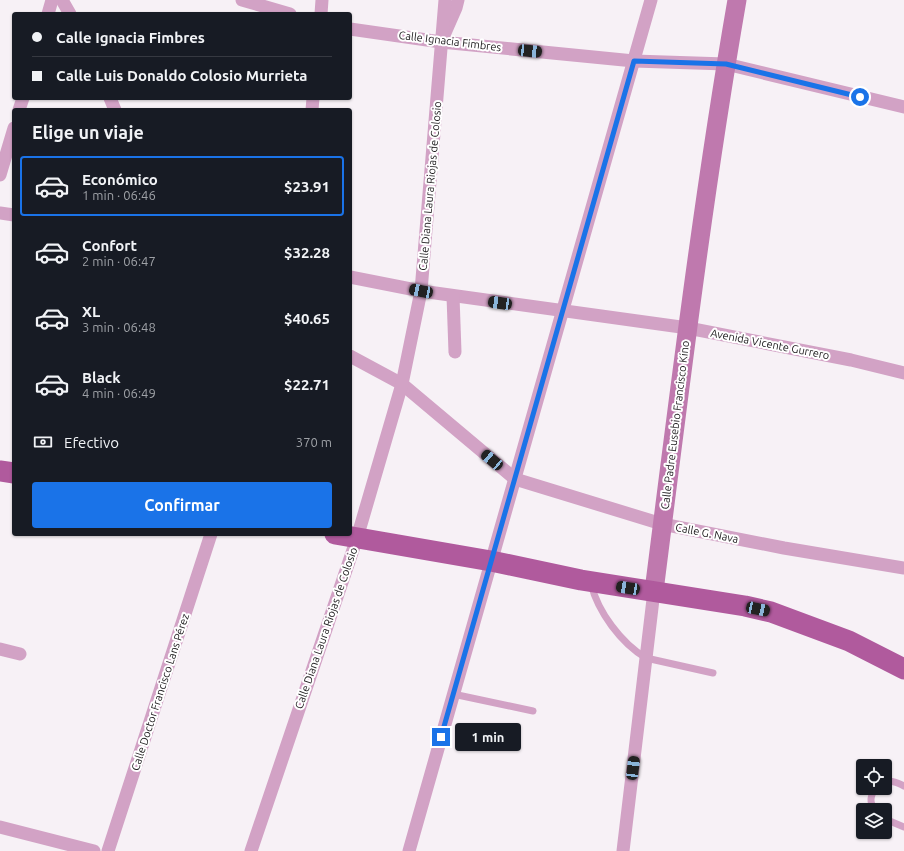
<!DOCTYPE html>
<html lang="es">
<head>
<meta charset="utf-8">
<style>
	:root { --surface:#171b24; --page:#242831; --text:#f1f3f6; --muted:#9ea1a6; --line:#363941; --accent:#1a73e8 }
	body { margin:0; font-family:Ubuntu,sans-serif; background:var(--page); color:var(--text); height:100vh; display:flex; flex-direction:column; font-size:15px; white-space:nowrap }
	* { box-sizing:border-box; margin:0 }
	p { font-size:13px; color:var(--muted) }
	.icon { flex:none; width:22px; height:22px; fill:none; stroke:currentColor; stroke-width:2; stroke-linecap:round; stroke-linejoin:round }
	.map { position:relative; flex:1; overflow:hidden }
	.sheet { position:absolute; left:12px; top:108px; width:340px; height:428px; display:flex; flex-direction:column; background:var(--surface); border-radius:4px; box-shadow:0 1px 3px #0004 }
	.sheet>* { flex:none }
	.guide { position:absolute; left:12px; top:12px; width:340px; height:88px; border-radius:4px; box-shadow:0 1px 3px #0004; display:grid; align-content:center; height:88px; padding:0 20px; background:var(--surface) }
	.controls { position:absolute; left:856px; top:759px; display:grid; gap:8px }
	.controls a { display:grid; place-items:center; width:36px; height:36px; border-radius:4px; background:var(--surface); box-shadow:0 1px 3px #0004; font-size:20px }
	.end { position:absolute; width:18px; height:18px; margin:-9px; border:5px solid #1a73e8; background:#fff; box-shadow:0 0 0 2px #fff }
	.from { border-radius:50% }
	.bubble { position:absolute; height:28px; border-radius:4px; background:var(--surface); box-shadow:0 1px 3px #0004; font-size:13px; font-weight:600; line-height:28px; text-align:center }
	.car { position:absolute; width:12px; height:24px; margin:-12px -6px; border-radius:5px; box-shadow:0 0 3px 1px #0007; background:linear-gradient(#222 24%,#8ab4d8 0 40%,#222 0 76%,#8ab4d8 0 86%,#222 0) }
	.guide b { display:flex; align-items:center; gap:14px; height:38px; font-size:15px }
	.guide b+b { border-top:1px solid var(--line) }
	.guide i { width:10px; height:10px; background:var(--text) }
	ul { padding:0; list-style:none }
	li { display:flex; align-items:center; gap:12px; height:60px; margin:0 8px 6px; padding:0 12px; border:2px solid transparent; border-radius:4px }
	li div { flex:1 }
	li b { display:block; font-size:15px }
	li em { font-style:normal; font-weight:600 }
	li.active { border-color:var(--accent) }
	li>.icon { width:36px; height:36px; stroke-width:1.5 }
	h2 { padding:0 20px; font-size:18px; line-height:48px }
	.pay { display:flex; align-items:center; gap:10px; height:44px; padding:0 20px; font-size:15px }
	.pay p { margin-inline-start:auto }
	.action { display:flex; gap:8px; margin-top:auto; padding:8px 20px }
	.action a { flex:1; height:46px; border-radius:4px; background:var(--accent); color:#fff; font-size:16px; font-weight:600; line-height:46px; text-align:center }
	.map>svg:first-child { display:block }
</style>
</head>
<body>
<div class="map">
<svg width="904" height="851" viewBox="0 0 904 851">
	<rect width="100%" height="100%" fill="#f7f1f6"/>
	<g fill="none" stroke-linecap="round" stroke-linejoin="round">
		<g stroke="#d2a2c5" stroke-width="7">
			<path d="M 591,584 C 598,612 621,643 646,658 L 713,673"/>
			<polyline points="453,694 533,711"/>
			<path d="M 885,782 C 892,780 898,783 904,786"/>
			<path d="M 875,810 C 869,802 870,796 876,788"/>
			<polyline points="885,819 904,827"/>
		</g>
		<g stroke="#d2a2c5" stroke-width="13">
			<polyline points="62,0 70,14"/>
			<polyline points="242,0 290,14"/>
			<polyline points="48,14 52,0"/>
			<polyline points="321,14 322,0"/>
			<polyline points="350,29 441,42 634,61 726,64 904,107"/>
			<polyline points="445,33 456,8 458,0"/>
			<polyline points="110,98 115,110"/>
			<polyline points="19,110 23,98"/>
			<polyline points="312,110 313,98"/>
			<polyline points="0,175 14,128"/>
			<polyline points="0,213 14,215"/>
			<polyline points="350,277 421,291 688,328 851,360 904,373"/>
			<polyline points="453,296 455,352"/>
			<polyline points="350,356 402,384 515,479 662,524 784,548 904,568"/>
			<polyline points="0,649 20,654"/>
			<polyline points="0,827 94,851"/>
			<polyline points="108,851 211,534"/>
			<polyline points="251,851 357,538 402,384 421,291 445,0"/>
			<path d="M 409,851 C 489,567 573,284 651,0"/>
			<polyline points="623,851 654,591"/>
		</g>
		<path stroke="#bf79ae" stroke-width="19" d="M 654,591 C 679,394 703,196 737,0"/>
		<g stroke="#b05a9d" stroke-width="21">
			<polyline points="0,471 14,473"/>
			<polyline points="335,534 491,561 581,580 745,606 771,612 849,641 904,669"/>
		</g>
	</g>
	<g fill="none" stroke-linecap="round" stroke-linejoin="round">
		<polyline stroke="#1a73e8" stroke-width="5" points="441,737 634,61 726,64 860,97"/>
	</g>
	<g text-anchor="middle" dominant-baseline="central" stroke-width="4" stroke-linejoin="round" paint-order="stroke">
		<g font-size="11" fill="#222022" stroke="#fff">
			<text transform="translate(450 41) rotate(7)">Calle Ignacia Fimbres</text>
			<text transform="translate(430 186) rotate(-85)">Calle Diana Laura Riojas de Colosio</text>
			<text transform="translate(770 344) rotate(11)">Avenida Vicente Gurrero</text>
			<text transform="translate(675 425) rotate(-83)">Calle Padre Eusebio Francisco Kino</text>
			<text transform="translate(707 533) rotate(11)">Calle G. Nava</text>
			<text transform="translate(326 628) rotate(-71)">Calle Diana Laura Riojas de Colosio</text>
			<text transform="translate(160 692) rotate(-72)">Calle Doctor Francisco Lans Pérez</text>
		</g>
	</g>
</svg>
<div class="controls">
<a><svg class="icon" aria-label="locate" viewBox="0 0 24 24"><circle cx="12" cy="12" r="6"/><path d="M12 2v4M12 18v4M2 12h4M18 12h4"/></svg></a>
<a><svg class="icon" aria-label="layers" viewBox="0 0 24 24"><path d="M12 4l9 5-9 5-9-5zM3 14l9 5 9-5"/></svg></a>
</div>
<i class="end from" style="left:860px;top:97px"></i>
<i class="end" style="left:441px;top:737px"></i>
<div class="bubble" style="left:455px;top:723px;width:66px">1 min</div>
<i class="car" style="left:530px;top:51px;rotate:96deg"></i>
<i class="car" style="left:421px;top:291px;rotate:281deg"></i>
<i class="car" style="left:500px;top:303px;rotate:278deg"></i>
<i class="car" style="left:492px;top:460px;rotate:310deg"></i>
<i class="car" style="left:628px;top:588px;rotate:279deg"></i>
<i class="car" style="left:758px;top:609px;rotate:102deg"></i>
<i class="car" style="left:633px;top:768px;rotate:7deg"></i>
<div class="guide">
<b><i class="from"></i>Calle Ignacia Fimbres</b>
<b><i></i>Calle Luis Donaldo Colosio Murrieta</b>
</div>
<section class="sheet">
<h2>Elige un viaje</h2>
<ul>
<li class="active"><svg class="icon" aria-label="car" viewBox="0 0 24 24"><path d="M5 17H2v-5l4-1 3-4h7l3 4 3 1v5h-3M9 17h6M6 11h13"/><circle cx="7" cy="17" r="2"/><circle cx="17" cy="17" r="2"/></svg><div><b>Económico</b><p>1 min · 06:46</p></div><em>$23.91</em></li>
<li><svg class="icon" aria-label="car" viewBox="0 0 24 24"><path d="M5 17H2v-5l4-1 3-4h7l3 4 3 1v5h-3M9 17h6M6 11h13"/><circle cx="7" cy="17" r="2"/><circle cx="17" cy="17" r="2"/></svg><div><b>Confort</b><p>2 min · 06:47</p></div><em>$32.28</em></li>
<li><svg class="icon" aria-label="car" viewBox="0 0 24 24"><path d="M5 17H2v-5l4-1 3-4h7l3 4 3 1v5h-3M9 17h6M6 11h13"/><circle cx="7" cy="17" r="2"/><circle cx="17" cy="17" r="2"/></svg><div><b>XL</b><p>3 min · 06:48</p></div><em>$40.65</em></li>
<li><svg class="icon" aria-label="car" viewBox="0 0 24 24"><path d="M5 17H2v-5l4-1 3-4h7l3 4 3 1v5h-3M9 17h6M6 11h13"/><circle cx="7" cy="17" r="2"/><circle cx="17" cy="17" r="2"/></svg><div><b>Black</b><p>4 min · 06:49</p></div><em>$22.71</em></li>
</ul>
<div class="pay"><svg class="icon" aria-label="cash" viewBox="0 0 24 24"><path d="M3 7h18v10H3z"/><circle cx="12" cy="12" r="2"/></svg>Efectivo<p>370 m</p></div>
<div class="action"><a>Confirmar</a></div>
</section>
</div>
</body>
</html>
